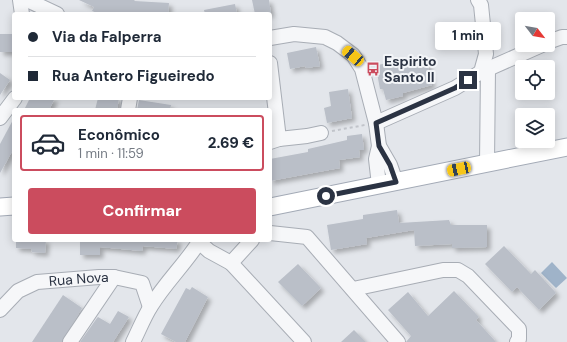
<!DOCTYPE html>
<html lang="pt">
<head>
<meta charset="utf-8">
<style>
	:root { --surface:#fff; --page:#f6f6f7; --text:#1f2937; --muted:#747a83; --line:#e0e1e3; --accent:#cb4c5e }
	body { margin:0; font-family:"DM Sans",sans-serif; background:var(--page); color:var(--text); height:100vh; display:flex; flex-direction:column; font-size:15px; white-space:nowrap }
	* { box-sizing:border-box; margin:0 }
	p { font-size:13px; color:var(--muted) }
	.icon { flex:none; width:22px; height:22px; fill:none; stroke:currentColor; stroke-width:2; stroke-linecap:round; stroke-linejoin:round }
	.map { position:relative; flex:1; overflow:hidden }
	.sheet { position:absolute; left:12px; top:108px; width:260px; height:134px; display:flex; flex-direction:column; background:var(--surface); border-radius:4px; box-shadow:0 2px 10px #0003 }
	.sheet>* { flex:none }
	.guide { position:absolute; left:12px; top:12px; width:260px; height:88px; border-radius:4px; box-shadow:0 2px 10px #0003; display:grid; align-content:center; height:88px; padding:0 16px; background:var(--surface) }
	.needle { width:26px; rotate:121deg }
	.controls { position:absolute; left:515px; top:12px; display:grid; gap:8px }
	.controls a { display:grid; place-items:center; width:40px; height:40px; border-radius:4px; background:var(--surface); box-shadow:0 2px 10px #0003; font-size:20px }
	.end { position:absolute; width:18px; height:18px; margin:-9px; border:5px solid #2b3343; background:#fff; box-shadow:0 0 0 2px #fff }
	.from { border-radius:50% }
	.bubble { position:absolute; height:28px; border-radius:4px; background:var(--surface); box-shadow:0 2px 10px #0003; font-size:13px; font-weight:800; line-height:28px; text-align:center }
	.car { position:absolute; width:12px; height:24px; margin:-12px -6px; border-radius:5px; box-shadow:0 0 3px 1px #0007; background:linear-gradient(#f5c518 24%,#345 0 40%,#f5c518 0 76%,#345 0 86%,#f5c518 0) }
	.guide b { display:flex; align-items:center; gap:14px; height:38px; font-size:15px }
	.guide b+b { border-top:1px solid var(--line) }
	.guide i { width:10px; height:10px; background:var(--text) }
	ul { padding:7px 0 0; list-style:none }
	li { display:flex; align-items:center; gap:12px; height:56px; margin:0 8px 6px; padding:0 8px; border:2px solid transparent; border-radius:4px }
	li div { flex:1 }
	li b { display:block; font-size:15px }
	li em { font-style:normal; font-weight:800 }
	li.current { border-color:var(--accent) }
	li>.icon { width:36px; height:36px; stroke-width:1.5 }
	.cta { display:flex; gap:8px; margin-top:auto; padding:8px 16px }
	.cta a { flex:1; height:46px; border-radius:4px; background:var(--accent); color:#fff; font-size:16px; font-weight:800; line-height:46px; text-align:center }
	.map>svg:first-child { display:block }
</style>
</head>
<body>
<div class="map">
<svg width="567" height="342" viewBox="0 0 567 342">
	<defs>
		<filter id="shadow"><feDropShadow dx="3.5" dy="3.5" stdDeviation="2" flood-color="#0004"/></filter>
	</defs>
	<rect width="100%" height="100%" fill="#e3e6eb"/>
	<polygon fill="#9fb3c9" points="552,262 567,278 556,288 541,273"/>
	<g fill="#babfc8" filter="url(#shadow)">
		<polygon points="79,0 135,0 134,1 169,3 168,14 100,14 92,11 94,7"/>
		<polygon points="252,0 269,0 271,14 255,14"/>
		<polygon points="235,4 237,14 205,14 204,10"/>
		<rect x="0" y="34" width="14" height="18"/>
		<polygon points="316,47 320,66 306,68 305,66 290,69 287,53"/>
		<polygon points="400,60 402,67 427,61 432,85 403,93 403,96 386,100 383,89 380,89 377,73 380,72 378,65"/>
		<polygon points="0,73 10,80 0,95"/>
		<polygon points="348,89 352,118 327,123 324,108 331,106 329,92"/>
		<polygon points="30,98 55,98 49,110 24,110"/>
		<polygon points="98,98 119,98 117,110 95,110"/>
		<polygon points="139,100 171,105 170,110 137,110"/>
		<polygon points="14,118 14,148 0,173 0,144"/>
		<polygon points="362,134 364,150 359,150 360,157 339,160 340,168 270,181 270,159 308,152 308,149 347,140 347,136"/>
		<polygon points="397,210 399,223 449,220 451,225 487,225 487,247 452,248 452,244 415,246 414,230 366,238 367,244 331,250 327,225 363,219 363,215"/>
		<polygon points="16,240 46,240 45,253 32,252 31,249 16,248"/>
		<polygon points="80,240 178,240 176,249 143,246 142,251 100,247 100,255 80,255"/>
		<polygon points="504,246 531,274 535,270 556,293 539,310 517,287 512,292 485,264"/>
		<polygon points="298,264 321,288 302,306 278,282"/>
		<polygon points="192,287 208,297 185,342 176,342 161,334 186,288 190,290"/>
		<polygon points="454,291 479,317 476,320 496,342 406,342 411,336 388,310 408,292 428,316"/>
		<polygon points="63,295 82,308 62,342 32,342"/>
		<polygon points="118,311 129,317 113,342 80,342 97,318 98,317 110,324"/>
		<polygon points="354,330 366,342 341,342"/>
	</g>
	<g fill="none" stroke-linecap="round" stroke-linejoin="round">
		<g stroke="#a8adb5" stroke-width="16">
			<g id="minor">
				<polyline points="20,0 22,14"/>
				<polyline points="27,0 57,14"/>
				<polyline points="270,38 294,34 325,37 337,43 353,55 362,69 376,123 379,146 390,165 396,182"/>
				<polyline points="548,42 562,37 567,37"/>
				<polyline points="270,63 279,139 270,142"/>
				<polyline points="481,72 542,45"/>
				<polyline points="128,110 130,98"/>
				<polyline points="0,118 15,98"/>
				<polyline points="376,123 455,88 481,72 486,54 481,5 478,0"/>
				<polyline points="279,139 307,136 321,133"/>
				<polyline points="487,163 488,69"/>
				<polyline points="379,185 376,159 379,146"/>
				<polyline points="270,233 307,237 398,342"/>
				<polyline points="200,240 199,242 209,251 231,263"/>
				<polyline points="252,240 231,263 304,342"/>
				<polyline points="353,289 443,270 458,270 468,276 519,329 519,339 517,342"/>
				<path id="s1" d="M 0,310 L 18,291 L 37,282 L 99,277 L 114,277 L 142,283 L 150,307"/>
				<polyline points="70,342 114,277"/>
				<path d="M 133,342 C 139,330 144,317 151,306 C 165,283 185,264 199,242"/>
			</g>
		</g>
		<g stroke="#a3aab6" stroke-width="19">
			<g id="major">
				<polyline points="0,207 14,206"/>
				<polyline points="270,207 567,147"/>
			</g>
		</g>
		<polyline stroke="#c1c4ca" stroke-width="2" stroke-dasharray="3 3" stroke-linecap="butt" points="332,131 365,125"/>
		<use href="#minor" stroke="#f6f7f9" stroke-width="14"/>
		<use href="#major" stroke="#fff" stroke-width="17"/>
	</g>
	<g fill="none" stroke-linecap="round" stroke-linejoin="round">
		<polyline stroke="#2b3343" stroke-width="5" points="326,196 396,182 390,165 379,146 376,123 455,88 468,80"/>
	</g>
	<defs>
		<g id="bus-bare" transform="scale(1.08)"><path d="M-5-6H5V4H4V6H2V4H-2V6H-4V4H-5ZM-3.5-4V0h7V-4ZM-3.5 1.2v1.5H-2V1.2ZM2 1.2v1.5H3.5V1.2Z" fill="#cb4c5e" stroke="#f3f5f8" stroke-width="2.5" paint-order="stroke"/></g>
	</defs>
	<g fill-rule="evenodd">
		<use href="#bus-bare" x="373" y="69"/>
	</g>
	<g text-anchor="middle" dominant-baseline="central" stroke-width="4" stroke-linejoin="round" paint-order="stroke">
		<g font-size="14" font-weight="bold" fill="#2b3343" stroke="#f3f5f8" text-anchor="start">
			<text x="384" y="61">Espirito<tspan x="384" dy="16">Santo II</tspan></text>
		</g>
		<g font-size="14" fill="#2b3343" stroke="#f3f5f8">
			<text stroke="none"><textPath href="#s1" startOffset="89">Rua Nova</textPath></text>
		</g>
	</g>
</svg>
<div class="controls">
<a><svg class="needle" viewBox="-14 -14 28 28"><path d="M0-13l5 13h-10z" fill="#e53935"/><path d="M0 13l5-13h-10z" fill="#747a83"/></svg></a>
<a><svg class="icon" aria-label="locate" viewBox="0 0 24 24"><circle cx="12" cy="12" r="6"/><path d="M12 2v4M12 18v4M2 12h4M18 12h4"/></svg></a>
<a><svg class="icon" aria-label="layers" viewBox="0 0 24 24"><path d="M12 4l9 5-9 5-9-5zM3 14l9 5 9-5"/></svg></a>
</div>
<i class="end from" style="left:326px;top:196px"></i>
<i class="end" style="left:468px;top:80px"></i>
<div class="bubble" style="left:435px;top:22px;width:66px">1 min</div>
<i class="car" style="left:353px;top:56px;rotate:310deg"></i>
<i class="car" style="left:459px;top:169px;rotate:258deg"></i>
<div class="guide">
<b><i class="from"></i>Via da Falperra</b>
<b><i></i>Rua Antero Figueiredo</b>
</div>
<section class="sheet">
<ul>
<li class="current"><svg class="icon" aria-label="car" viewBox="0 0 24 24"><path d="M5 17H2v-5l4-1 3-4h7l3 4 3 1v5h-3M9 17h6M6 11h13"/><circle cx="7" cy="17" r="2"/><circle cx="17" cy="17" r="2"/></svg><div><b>Econômico</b><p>1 min · 11:59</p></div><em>2.69 €</em></li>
</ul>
<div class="cta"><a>Confirmar</a></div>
</section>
</div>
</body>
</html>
